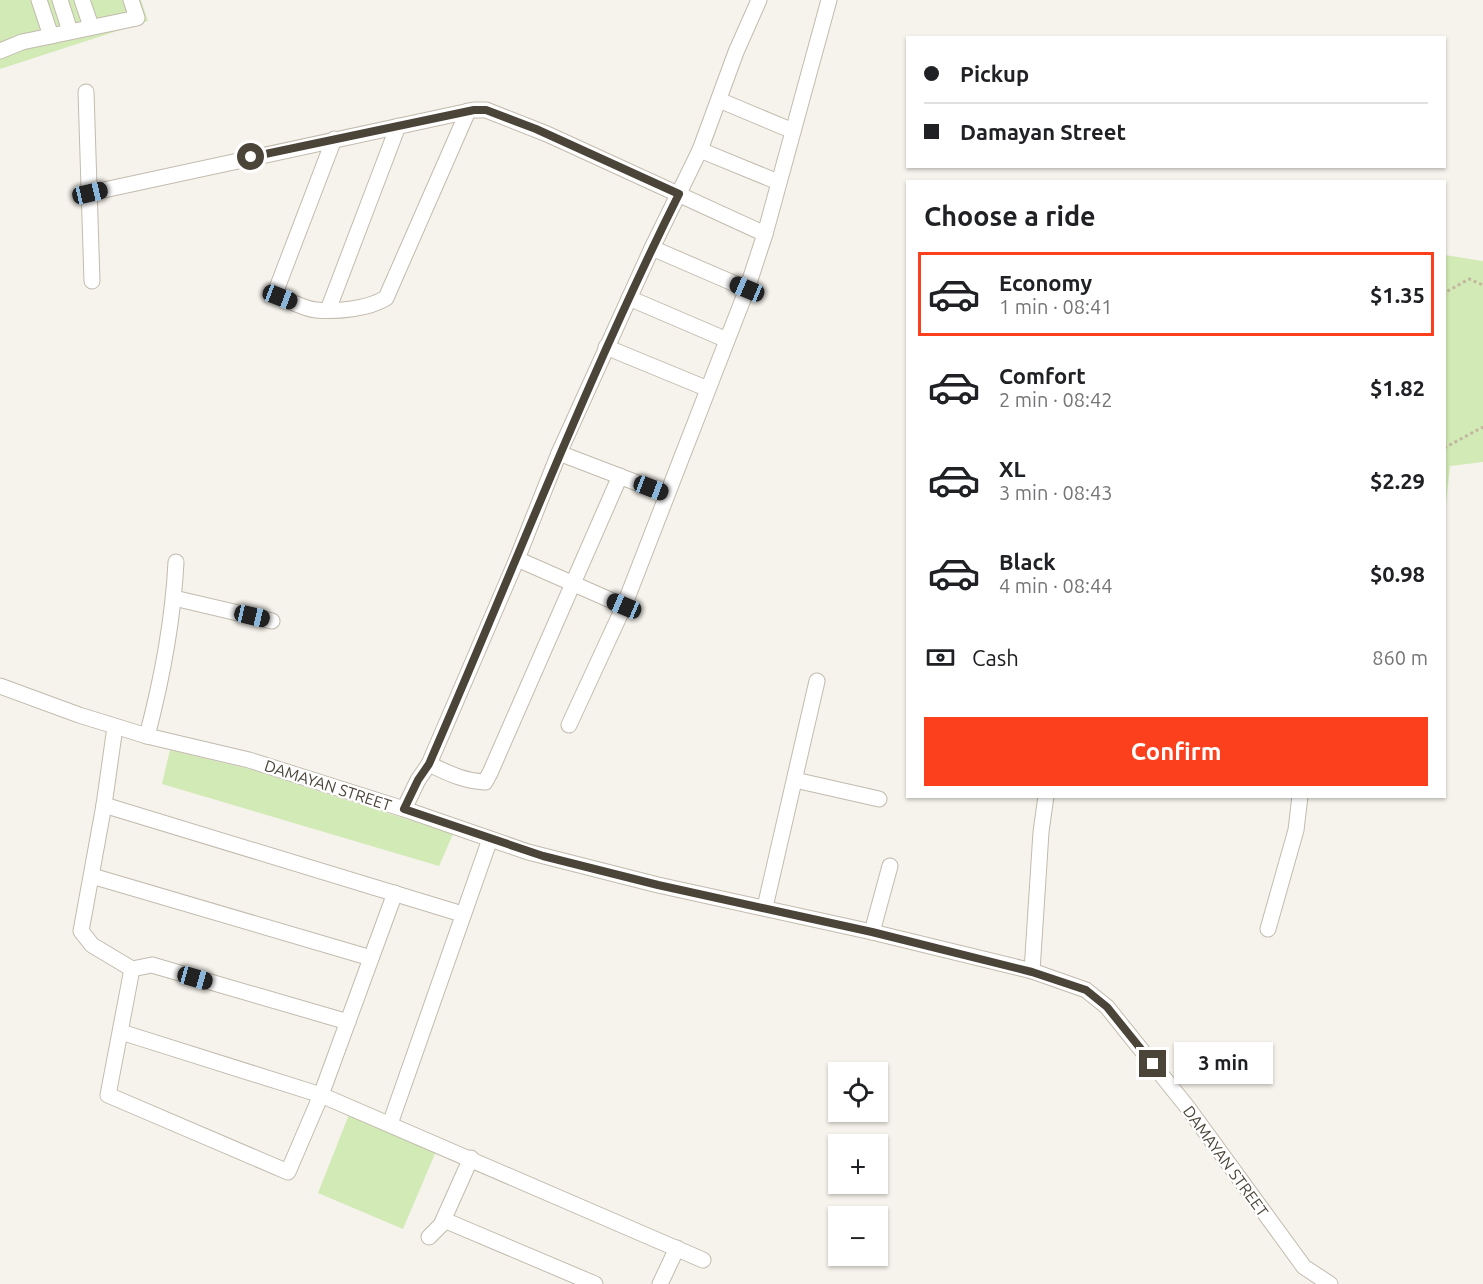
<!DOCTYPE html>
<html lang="en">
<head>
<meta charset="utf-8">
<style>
	:root { --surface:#fff; --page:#f6f6f6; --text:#202124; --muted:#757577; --line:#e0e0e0; --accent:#fc3f1d }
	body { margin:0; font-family:Ubuntu,sans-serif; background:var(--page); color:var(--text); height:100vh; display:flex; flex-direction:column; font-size:22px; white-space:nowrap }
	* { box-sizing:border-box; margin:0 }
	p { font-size:20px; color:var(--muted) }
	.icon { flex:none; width:33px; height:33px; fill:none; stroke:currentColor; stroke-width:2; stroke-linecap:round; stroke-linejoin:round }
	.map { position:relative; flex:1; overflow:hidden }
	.sheet { position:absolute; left:906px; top:180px; width:540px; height:618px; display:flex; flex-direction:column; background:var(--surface); border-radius:0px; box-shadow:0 2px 4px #0004 }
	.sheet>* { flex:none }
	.banner { position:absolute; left:906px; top:36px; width:540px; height:132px; border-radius:0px; box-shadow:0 2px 4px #0004; display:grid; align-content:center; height:132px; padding:0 18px; background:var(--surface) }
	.buttons { position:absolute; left:828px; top:1062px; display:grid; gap:12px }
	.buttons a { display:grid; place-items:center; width:60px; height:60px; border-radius:0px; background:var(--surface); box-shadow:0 2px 4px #0004; font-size:30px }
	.end { position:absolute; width:27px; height:27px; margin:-14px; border:8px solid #4b4439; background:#fff; box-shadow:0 0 0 3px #fff }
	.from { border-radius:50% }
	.bubble { position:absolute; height:42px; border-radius:0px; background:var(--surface); box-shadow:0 2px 4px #0004; font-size:20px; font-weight:600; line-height:42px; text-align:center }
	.car { position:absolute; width:18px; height:36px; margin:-18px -9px; border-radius:8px; box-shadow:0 0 4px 2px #0007; background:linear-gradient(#222 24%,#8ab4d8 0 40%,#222 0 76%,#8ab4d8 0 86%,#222 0) }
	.banner b { display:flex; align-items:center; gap:21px; height:57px; font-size:22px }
	.banner b+b { border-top:2px solid var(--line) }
	.banner i { width:15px; height:15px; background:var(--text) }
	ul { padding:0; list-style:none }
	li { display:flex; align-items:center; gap:18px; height:84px; margin:0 12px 9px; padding:0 6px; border:3px solid transparent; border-radius:0px }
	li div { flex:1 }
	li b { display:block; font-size:22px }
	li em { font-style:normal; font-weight:600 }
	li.selected { border-color:var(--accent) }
	li>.icon { width:54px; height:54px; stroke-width:1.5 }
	h2 { padding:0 18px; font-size:27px; line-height:72px }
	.pay { display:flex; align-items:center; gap:15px; height:66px; padding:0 18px; font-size:22px }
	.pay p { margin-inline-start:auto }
	.primary-button { display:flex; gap:12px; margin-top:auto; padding:12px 18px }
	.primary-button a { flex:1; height:69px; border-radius:0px; background:var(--accent); color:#fff; font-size:24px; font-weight:600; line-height:69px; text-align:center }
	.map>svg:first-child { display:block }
</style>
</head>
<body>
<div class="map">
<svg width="1483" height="1284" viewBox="0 0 1483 1284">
	<rect width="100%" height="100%" fill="#f6f3ec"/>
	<g fill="#d2eab5">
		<polygon points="0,0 141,0 148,21 0,69"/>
		<polygon points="1445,255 1483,261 1483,462 1450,466 1445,513"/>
		<polygon points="170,750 249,769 453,834 439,866 162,784"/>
		<polygon points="350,1112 437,1149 403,1229 318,1193"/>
	</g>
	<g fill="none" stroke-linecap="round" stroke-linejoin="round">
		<g stroke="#c2bbae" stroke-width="17">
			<g id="minor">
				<polyline points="39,0 51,36"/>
				<polyline points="60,0 70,31"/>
				<polyline points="82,0 91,26"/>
				<polyline points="0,51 22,42 137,18 131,0"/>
				<polyline points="86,92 92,281"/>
				<polyline points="719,100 793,131"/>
				<path d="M 334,139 L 277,288 L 280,297 C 291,301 304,309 316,310 C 337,312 368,309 386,298 L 468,111"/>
				<polyline points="700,150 778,182"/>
				<polyline points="90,193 474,110 486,110 547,134 765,234"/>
				<polyline points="652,248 747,289"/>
				<polyline points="629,298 727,340"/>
				<polyline points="328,310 398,126"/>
				<polyline points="606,347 708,389"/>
				<polyline points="559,453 666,494"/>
				<polyline points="517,559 624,606"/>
				<polyline points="174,598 272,621"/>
				<polyline points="0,686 79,715 147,736 249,760 404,809 528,852 658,885 872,932 1032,971 1086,990 1107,1007 1188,1108 1304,1267 1330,1284"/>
				<polyline points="569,725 624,606 747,289 765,234 829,0"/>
				<polyline points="115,727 104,805 81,931 92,945 132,969 152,965 348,1022"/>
				<path d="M 147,736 C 162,679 173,622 176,562"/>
				<path d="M 429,764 C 448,773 463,781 485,782 L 490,773 L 620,476"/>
				<polyline points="795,780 879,799"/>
				<polyline points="104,805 462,914"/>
				<polyline points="404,809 418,780 429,764 517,559 559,453 652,248 700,150 736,52 759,0"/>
				<polyline points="92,876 371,958"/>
				<polyline points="765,907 817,681"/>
				<polyline points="1268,929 1296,830 1300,796"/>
				<polyline points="872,932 890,866"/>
				<polyline points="132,969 108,1095 288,1172 321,1095 395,893"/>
				<polyline points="1032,971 1041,832 1046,796"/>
				<polyline points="121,1032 321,1095 703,1260"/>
				<polyline points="390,1124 490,839"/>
				<polyline points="444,1220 595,1284"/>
				<polyline points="429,1237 441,1225 471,1158"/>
				<polyline points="660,1284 677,1248"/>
			</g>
		</g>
		<g stroke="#c4b79f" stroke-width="3" stroke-dasharray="3 3" stroke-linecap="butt">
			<polyline points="1444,296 1446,292 1469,279 1483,285"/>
			<polyline points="1444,448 1483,427"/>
		</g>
		<use href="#minor" stroke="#fff" stroke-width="15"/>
	</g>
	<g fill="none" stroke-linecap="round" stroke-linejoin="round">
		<path stroke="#4b4439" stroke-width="8" d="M 251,157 L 474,110 L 486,110 L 536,129 L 679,194 C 586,380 512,574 429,764 L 418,780 L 404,809 L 543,856 L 658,885 L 872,932 L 1032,972 L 1086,990 L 1107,1007 L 1153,1064"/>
	</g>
	<g text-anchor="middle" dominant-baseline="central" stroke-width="4.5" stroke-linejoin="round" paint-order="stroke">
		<g font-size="16" fill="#4b4439" stroke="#fff">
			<text transform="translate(328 785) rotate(18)">DAMAYAN STREET</text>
			<text transform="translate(1226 1161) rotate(54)">DAMAYAN STREET</text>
		</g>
	</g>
</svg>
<div class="buttons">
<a><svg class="icon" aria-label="locate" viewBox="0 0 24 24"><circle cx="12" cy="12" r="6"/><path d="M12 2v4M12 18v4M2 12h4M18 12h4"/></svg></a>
<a>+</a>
<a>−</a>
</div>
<i class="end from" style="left:251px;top:157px"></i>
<i class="end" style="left:1153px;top:1064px"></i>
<div class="bubble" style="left:1174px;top:1042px;width:99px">3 min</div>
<i class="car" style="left:90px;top:193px;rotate:77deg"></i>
<i class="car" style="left:747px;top:289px;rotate:293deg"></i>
<i class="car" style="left:280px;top:297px;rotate:111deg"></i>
<i class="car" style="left:651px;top:488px;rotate:111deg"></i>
<i class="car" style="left:624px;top:606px;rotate:293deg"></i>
<i class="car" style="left:252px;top:616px;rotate:103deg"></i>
<i class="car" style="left:195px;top:978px;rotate:106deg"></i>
<div class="banner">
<b><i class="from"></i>Pickup</b>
<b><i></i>Damayan Street</b>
</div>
<section class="sheet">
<h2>Choose a ride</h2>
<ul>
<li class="selected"><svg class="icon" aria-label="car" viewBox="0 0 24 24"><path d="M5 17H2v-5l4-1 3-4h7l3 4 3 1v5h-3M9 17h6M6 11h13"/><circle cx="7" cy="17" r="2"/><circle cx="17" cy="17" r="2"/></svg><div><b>Economy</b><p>1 min · 08:41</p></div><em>$1.35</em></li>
<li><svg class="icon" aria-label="car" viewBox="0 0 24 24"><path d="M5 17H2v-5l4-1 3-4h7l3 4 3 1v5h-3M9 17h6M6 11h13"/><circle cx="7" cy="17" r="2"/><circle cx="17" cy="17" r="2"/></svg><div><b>Comfort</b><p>2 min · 08:42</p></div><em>$1.82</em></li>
<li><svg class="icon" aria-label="car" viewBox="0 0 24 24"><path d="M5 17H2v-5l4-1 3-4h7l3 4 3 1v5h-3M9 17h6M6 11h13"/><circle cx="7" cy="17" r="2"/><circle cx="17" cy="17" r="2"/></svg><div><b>XL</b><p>3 min · 08:43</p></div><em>$2.29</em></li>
<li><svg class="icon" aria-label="car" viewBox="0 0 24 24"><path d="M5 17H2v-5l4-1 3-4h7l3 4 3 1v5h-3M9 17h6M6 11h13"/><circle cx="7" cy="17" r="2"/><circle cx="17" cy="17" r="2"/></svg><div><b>Black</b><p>4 min · 08:44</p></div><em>$0.98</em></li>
</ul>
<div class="pay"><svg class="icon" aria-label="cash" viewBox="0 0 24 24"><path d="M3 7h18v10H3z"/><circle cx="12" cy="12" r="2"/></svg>Cash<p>860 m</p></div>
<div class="primary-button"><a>Confirm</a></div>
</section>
</div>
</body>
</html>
